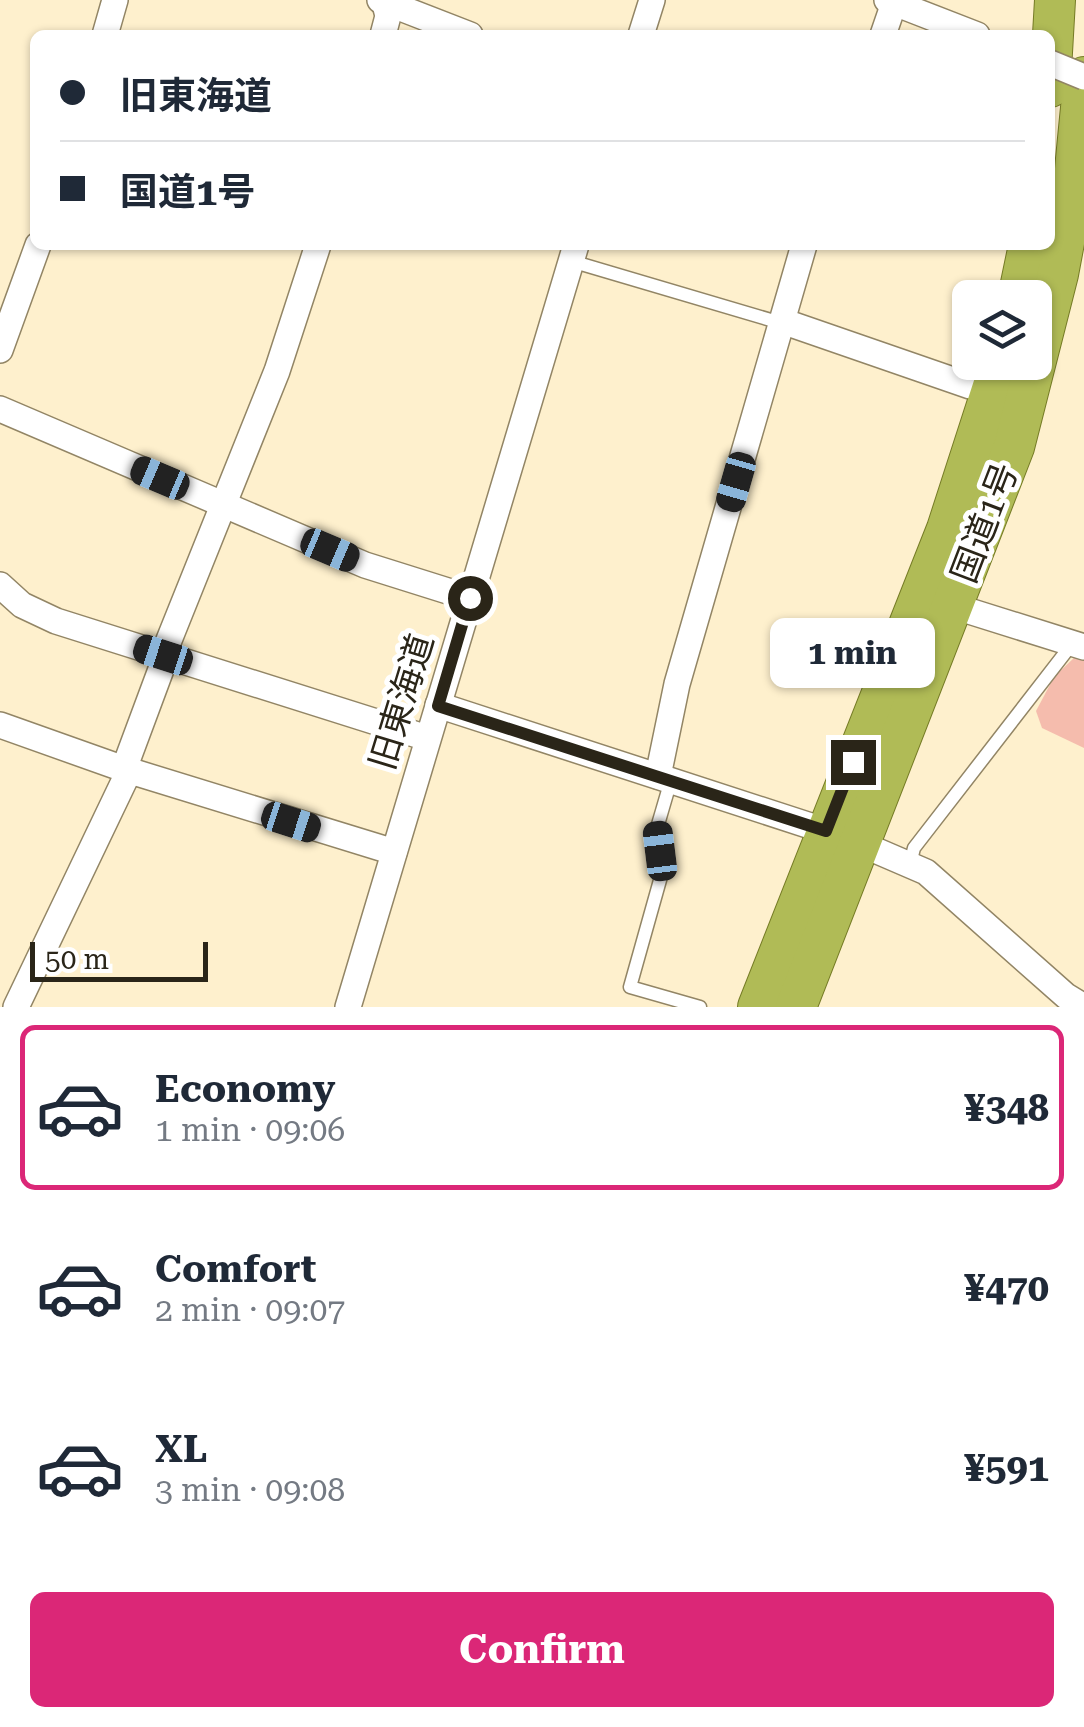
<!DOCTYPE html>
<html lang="en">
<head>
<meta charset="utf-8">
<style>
	:root { --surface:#fff; --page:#f2f2f3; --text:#1f2937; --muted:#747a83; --line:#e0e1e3; --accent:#db2777 }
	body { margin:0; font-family:"Roboto Serif","Noto Sans JP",serif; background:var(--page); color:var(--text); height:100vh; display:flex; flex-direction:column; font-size:38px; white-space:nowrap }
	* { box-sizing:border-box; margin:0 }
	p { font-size:32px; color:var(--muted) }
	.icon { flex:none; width:55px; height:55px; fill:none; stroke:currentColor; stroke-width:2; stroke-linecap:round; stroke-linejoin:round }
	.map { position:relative; height:1007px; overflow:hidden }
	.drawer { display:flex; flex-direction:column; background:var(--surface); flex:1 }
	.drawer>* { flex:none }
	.banner { position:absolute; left:30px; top:30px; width:1025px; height:220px; border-radius:15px; box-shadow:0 2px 8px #0004; display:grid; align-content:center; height:220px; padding:0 30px; background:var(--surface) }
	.tools { position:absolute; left:952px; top:280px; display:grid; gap:20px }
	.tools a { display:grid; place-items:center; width:100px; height:100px; border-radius:15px; background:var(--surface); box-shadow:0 2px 8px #0004; font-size:50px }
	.scale { position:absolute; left:30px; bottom:25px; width:178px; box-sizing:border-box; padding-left:10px; border:5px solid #2a2518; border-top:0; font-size:28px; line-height:35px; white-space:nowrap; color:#2a2518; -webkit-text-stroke:8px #fff; paint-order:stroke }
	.end { position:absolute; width:45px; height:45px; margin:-22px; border:12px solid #2a2518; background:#fff; box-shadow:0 0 0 5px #fff }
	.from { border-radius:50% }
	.bubble { position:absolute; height:70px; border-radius:15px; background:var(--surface); box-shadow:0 2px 8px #0004; font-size:32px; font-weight:700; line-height:70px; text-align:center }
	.car { position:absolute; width:30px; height:60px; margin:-30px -15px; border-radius:12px; box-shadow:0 0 8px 2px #0007; background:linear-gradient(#222 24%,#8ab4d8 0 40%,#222 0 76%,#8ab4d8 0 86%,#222 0) }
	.banner b { display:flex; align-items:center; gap:35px; height:95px; font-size:38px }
	.banner b+b { border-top:2px solid var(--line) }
	.banner i { width:25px; height:25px; background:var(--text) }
	ul { padding:18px 0 0; list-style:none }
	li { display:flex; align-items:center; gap:30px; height:165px; margin:0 20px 15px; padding:0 10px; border:5px solid transparent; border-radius:15px }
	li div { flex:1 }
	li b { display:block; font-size:38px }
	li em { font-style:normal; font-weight:700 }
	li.selected { border-color:var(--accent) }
	li>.icon { width:90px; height:90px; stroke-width:1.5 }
	.action { display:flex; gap:20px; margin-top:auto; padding:20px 30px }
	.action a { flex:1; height:115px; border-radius:15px; background:var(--accent); color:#fff; font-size:40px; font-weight:700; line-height:115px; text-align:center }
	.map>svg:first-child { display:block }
</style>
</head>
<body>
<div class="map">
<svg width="1084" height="1007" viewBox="0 0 1084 1007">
	<rect width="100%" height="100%" fill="#fef0cd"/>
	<polygon fill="#f5bcad" points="1076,656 1084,658 1084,748 1042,728 1036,711 1054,677"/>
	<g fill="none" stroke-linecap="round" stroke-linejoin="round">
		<g stroke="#928565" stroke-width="15">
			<g id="service">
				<polyline points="571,261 781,323"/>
				<polyline points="671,780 657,828 662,873 630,987 700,1007"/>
				<polyline points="910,864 914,848 1072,644"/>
			</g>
		</g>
		<g stroke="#928565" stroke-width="28">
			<g id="minor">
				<polyline points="380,0 470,35"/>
				<polyline points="887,0 977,35"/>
				<polyline points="105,35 115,0"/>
				<polyline points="383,35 388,16 384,0"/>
				<polyline points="641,35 652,0"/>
				<polyline points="883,35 894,3"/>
				<polyline points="782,321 970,386"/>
				<polyline points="0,350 38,245"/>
				<polyline points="0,409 365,565 470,598"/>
				<polyline points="0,585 22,605 56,621 427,738"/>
				<polyline points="969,611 1084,647"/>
				<polyline points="163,655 277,371 318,245"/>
				<polyline points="438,705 826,831"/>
				<polyline points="0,725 124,769 394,852"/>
				<polyline points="124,769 166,656"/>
				<polyline points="658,776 677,684 804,245"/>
				<polyline points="861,844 926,872 1066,996 1084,1007"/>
				<polyline points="16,1007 129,771"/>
				<polyline points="348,1007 576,245"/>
			</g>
		</g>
		<g stroke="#757b25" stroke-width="42">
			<g id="trunk">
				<polyline points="1050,87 1055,0"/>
				<polyline points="1018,298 1029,245"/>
				<polyline points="758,1007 947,529 1001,362"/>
				<polyline points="796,1007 1014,447 1058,274 1072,200 1084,77"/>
			</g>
		</g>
		<use href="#service" stroke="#fff" stroke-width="12"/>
		<use href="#minor" stroke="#fff" stroke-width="25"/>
		<use href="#trunk" stroke="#b0bb56" stroke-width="40"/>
		<g stroke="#928565" stroke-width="28" stroke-linecap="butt">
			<polyline id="minor-bridge" points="1050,63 1084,77"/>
		</g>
		<use href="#minor-bridge" stroke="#fff" stroke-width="25"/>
	</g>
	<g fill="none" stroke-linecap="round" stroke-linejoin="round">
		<polyline stroke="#2a2518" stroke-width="12" points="470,598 438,706 826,831 853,762"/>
	</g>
	<g text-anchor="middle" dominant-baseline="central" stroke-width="10" stroke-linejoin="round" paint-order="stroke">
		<g font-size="35" fill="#2a2518" stroke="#fff">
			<text transform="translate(985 523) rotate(-69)">国道1号</text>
			<text transform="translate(402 702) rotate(-73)">旧東海道</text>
		</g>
	</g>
</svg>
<div class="tools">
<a><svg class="icon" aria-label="layers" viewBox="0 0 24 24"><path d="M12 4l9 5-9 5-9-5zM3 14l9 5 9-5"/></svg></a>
</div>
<div class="scale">50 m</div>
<i class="end from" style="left:470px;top:598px"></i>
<i class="end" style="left:853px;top:762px"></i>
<div class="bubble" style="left:770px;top:618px;width:165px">1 min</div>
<i class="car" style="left:160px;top:478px;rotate:293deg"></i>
<i class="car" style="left:736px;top:482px;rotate:196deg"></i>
<i class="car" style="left:330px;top:550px;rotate:113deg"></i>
<i class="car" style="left:163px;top:655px;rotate:288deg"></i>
<i class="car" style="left:291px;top:822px;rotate:108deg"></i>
<i class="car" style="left:660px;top:851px;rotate:353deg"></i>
<div class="banner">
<b><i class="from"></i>旧東海道</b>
<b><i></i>国道1号</b>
</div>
</div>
<section class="drawer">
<ul>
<li class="selected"><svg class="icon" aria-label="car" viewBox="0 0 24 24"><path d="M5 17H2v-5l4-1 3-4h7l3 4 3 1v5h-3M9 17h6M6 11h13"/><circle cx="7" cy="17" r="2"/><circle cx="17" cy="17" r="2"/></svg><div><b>Economy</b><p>1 min · 09:06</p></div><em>¥348</em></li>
<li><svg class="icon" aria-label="car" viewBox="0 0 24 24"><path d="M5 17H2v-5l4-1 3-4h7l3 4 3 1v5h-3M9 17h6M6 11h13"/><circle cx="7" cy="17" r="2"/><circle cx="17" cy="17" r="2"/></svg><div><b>Comfort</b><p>2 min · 09:07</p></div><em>¥470</em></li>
<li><svg class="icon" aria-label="car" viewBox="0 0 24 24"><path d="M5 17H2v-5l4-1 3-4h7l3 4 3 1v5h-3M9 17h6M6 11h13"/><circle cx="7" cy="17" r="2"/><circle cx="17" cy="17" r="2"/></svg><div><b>XL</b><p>3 min · 09:08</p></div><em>¥591</em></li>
</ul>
<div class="action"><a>Confirm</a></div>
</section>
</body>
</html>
